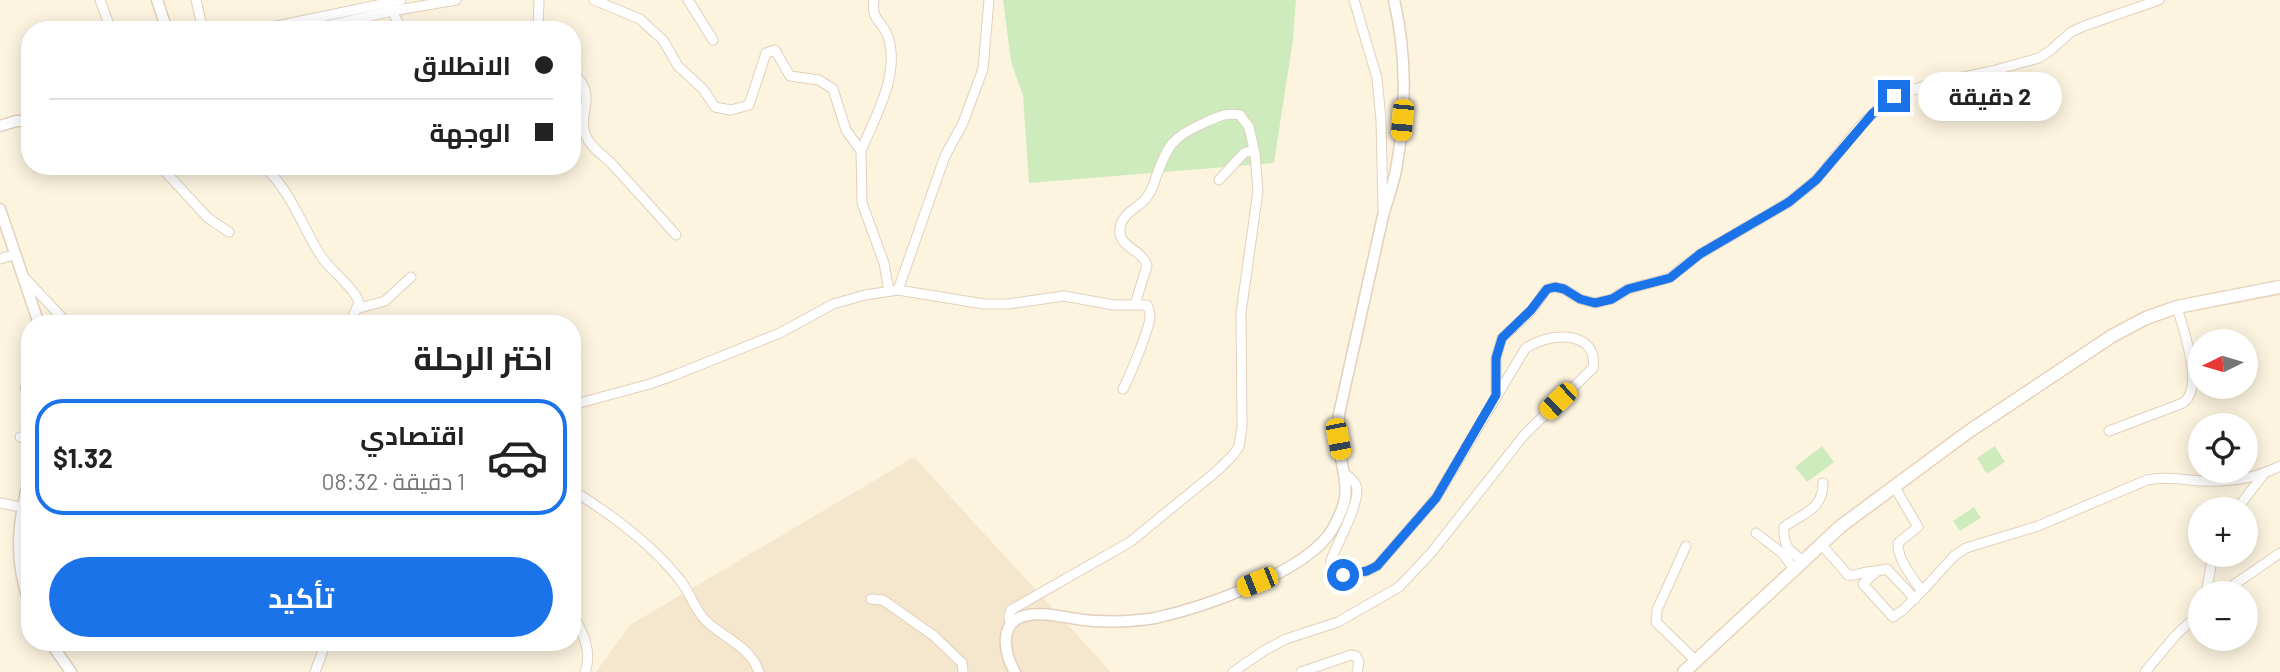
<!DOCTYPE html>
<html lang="ar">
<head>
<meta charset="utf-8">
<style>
	:root { --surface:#fff; --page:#f2f2f2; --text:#222; --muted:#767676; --line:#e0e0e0; --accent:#1a73e8 }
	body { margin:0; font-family:Barlow,Cairo,sans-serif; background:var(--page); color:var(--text); direction:rtl; height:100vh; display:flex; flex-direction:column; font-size:26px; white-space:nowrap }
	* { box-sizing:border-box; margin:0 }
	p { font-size:23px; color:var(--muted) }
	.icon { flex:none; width:38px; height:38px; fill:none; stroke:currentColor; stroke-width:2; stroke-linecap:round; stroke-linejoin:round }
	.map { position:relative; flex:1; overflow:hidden; direction:ltr }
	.panel { position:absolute; left:21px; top:315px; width:560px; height:336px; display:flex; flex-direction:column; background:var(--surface); border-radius:28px; box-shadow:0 4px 18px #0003; direction:rtl }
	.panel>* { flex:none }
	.guide { position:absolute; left:21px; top:21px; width:560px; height:154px; border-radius:28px; box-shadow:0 4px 18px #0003; direction:rtl; display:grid; align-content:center; height:154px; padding:0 28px; background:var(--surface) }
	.needle { width:46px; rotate:265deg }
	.tools { position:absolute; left:2188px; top:329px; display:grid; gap:14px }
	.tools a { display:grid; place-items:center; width:70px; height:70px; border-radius:50%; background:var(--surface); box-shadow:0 4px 18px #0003; font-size:35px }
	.end { position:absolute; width:32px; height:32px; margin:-16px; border:9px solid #1a73e8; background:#fff; box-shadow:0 0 0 4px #fff }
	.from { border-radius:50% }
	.bubble { position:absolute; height:49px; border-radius:24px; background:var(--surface); box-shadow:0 4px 18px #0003; font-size:23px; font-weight:700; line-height:49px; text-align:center; direction:rtl }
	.car { position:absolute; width:21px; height:42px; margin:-21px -10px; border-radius:9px; box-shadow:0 0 5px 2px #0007; background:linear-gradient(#f5c518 24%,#345 0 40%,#f5c518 0 76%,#345 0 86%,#f5c518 0) }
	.guide b { display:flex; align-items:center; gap:24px; height:66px; font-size:26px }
	.guide b+b { border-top:2px solid var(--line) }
	.guide i { width:18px; height:18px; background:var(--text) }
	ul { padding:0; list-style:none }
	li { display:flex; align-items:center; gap:21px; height:116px; margin:0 14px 10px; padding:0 14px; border:4px solid transparent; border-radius:28px }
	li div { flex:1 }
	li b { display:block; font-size:26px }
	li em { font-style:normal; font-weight:700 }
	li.selected { border-color:var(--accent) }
	li>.icon { width:63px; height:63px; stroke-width:1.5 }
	h2 { padding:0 28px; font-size:32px; line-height:84px }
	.button { display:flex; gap:14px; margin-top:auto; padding:14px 28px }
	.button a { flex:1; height:80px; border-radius:42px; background:var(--accent); color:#fff; font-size:28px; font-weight:700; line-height:80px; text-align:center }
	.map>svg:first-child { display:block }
</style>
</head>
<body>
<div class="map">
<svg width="2280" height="672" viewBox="0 0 2280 672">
	<rect width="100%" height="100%" fill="#fdf4e0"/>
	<polygon fill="#f5e6ce" points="914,457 1111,672 596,672 630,625"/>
	<g fill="#ceebbe">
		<polygon points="1003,0 1296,0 1293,39 1274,163 1029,183 1023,96 1011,61"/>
		<polygon points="1822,446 1834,462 1807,482 1795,467"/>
		<polygon points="1995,446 2005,462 1987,474 1977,458"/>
		<polygon points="1974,507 1981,518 1960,531 1953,521"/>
	</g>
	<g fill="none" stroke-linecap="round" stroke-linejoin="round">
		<g stroke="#e2d0bc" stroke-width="11">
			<g id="minor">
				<polyline points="100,0 111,30"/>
				<polyline points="196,0 203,30"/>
				<polyline points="594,0 640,19 654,32 663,40 678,66 703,89 715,107 731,110 749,105 766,53 775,50 790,76 819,80 833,89 846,130 861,151 862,203 884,263 889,291"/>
				<polyline points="688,0 713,40"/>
				<polyline points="1354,0 1377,78 1381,120 1383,210"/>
				<polyline points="390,7 402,30"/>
				<polyline points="258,30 401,0"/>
				<polyline points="309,30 392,11 456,0"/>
				<polyline points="538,30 539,0"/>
				<path d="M 572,72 C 600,95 576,114 586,136 C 591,148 602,154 611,163 C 633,187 655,211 676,235"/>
				<path d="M 861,151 C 875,116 902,73 887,34 C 881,20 871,20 874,0"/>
				<polyline points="160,166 208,218 229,232"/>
				<path d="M 263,166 C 292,191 302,228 323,259 C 333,272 347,282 356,296 L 359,303 L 353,316 L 353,324"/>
				<polyline points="1219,180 1244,153 1253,150"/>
				<polyline points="0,259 10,256"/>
				<polyline points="24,277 68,324"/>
				<polyline points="898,290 945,156 963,123 983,69 989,0"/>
				<polyline points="356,309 385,301 411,277"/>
				<polyline points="25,388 30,387"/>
				<polyline points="1496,393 1496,358 1502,338 1531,311 1547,289 1555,287 1564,289 1580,299 1595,303 1612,299 1628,289 1669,278 1700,254 1789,202 1816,180 1863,123 1889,99 1927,85 1992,71 2039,58 2051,50 2071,32 2084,26 2159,0"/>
				<path d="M 572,405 L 650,384 L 675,375 L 780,333 L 833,304 L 865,295 L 898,290 L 984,304 L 1008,304 L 1064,296 L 1114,305 L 1147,305 C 1149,310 1150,310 1150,316 C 1151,325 1129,378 1123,389"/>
				<path d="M 2109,431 L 2183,403 C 2205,388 2183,329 2177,307"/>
				<polyline points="20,437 30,440"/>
				<path d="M 1894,486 L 1918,527 L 1898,543 C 1897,558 1911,576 1919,587 L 1924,589 L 1954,556 L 1966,548 L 2038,526 L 2147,480 C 2167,476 2183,480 2203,481 C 2229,482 2257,478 2280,466"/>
				<path d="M 572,490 C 611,514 651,543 680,580 C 690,592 694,609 706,621 C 725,639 750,646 759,672"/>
				<polyline points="0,503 21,507"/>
				<polyline points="2237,509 2263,475"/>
				<polyline points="1756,533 1783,554 1794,569"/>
				<path d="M 1821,544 L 1848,575 C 1857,577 1864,570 1877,571"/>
				<polyline points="1686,546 1657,610 1656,622 1697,662"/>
				<path d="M 1803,561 C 1788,550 1783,546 1784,527 C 1803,513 1823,510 1823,483"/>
				<polyline points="2206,593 2213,555"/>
				<polyline points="2222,593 2280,553"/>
				<polyline points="871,599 883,600 934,636 962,663 963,672"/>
				<polyline points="1915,599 1887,569 1877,571 1863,584 1893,617 1903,610 1924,589"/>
				<path d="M 572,613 C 582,630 593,652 585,672"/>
				<path d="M 1010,626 L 1009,616 L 1011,610 L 1130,542 L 1217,471 L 1234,454 L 1239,446 L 1242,427 L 1241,313 L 1258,191 L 1255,154 L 1249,127 L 1240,115 C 1226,112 1217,117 1204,123 C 1172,137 1168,145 1156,177 C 1154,184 1152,191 1147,197 C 1138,209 1122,212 1120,229 C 1118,248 1143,249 1147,266 L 1135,304"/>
				<polyline points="315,672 326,642"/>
				<path d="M 1233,672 L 1265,650 L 1286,639 L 1338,622 L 1399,587 L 1431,553 L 1525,434 L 1593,368 C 1599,329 1547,332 1525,349 L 1436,498 L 1377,566 C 1365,573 1347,578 1334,572 L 1331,566 L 1331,560 C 1337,544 1362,500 1356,485 C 1354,480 1348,476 1344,473"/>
				<polyline points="1301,672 1351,655 1356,656 1359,662 1357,672"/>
				<polyline points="2145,672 2176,635 2200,613"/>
			</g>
		</g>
		<g stroke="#e2d0bc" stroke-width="13">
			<g id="tertiary">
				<polyline points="157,0 167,30"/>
				<polyline points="0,126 16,121 30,121"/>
				<polyline points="0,209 39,324"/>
				<path d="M 30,476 C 18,520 13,560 30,604"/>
				<polyline points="50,642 71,672"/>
				<path d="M 1015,672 C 1006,657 999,630 1017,619 C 1036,607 1074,621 1096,621 C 1115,622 1137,621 1155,618 C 1202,608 1296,575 1327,537 C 1334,529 1338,519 1342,509 C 1351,488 1340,462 1338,441 C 1337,432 1339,423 1339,414 C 1354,348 1368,282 1383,216 C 1387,201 1393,185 1396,170 C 1406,114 1407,55 1394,0"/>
			</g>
		</g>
		<g stroke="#e7d2ba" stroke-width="15">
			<polyline id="secondary" points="1684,672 1841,526 1968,432 2112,336 2146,318 2177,307 2280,287"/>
		</g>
		<use href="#minor" stroke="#fff" stroke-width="9"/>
		<use href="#tertiary" stroke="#fff" stroke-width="10"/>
		<use href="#secondary" stroke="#fff" stroke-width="12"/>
	</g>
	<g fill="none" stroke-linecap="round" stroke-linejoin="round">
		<polyline stroke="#1a73e8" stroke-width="9" points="1343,575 1367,571 1377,566 1436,498 1496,395 1496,358 1502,338 1531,310 1547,289 1555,287 1564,289 1580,299 1595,303 1612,299 1628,289 1670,278 1700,254 1789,202 1816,180 1873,113 1894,96"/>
	</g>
</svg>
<div class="tools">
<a><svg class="needle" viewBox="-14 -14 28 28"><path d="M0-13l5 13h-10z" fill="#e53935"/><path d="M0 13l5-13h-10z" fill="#767676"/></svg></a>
<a><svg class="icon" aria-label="locate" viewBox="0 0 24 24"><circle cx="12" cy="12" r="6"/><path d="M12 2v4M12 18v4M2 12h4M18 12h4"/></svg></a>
<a>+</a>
<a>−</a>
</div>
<i class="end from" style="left:1343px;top:575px"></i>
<i class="end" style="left:1894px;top:96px"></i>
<div class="bubble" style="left:1918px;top:72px;width:144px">2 دقيقة</div>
<i class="car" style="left:1402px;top:120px;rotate:185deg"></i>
<i class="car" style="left:1558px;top:401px;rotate:226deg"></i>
<i class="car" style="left:1338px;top:439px;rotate:169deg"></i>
<i class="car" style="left:1257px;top:582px;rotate:248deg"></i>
<div class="guide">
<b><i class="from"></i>الانطلاق</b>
<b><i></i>الوجهة</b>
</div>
<section class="panel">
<h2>اختر الرحلة</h2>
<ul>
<li class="selected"><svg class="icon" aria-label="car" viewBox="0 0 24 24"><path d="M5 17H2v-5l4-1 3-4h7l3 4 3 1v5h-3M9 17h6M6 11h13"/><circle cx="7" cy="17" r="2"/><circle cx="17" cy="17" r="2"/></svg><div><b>اقتصادي</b><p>1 دقيقة · 08:32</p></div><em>$1.32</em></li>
</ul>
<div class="button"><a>تأكيد</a></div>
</section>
</div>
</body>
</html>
